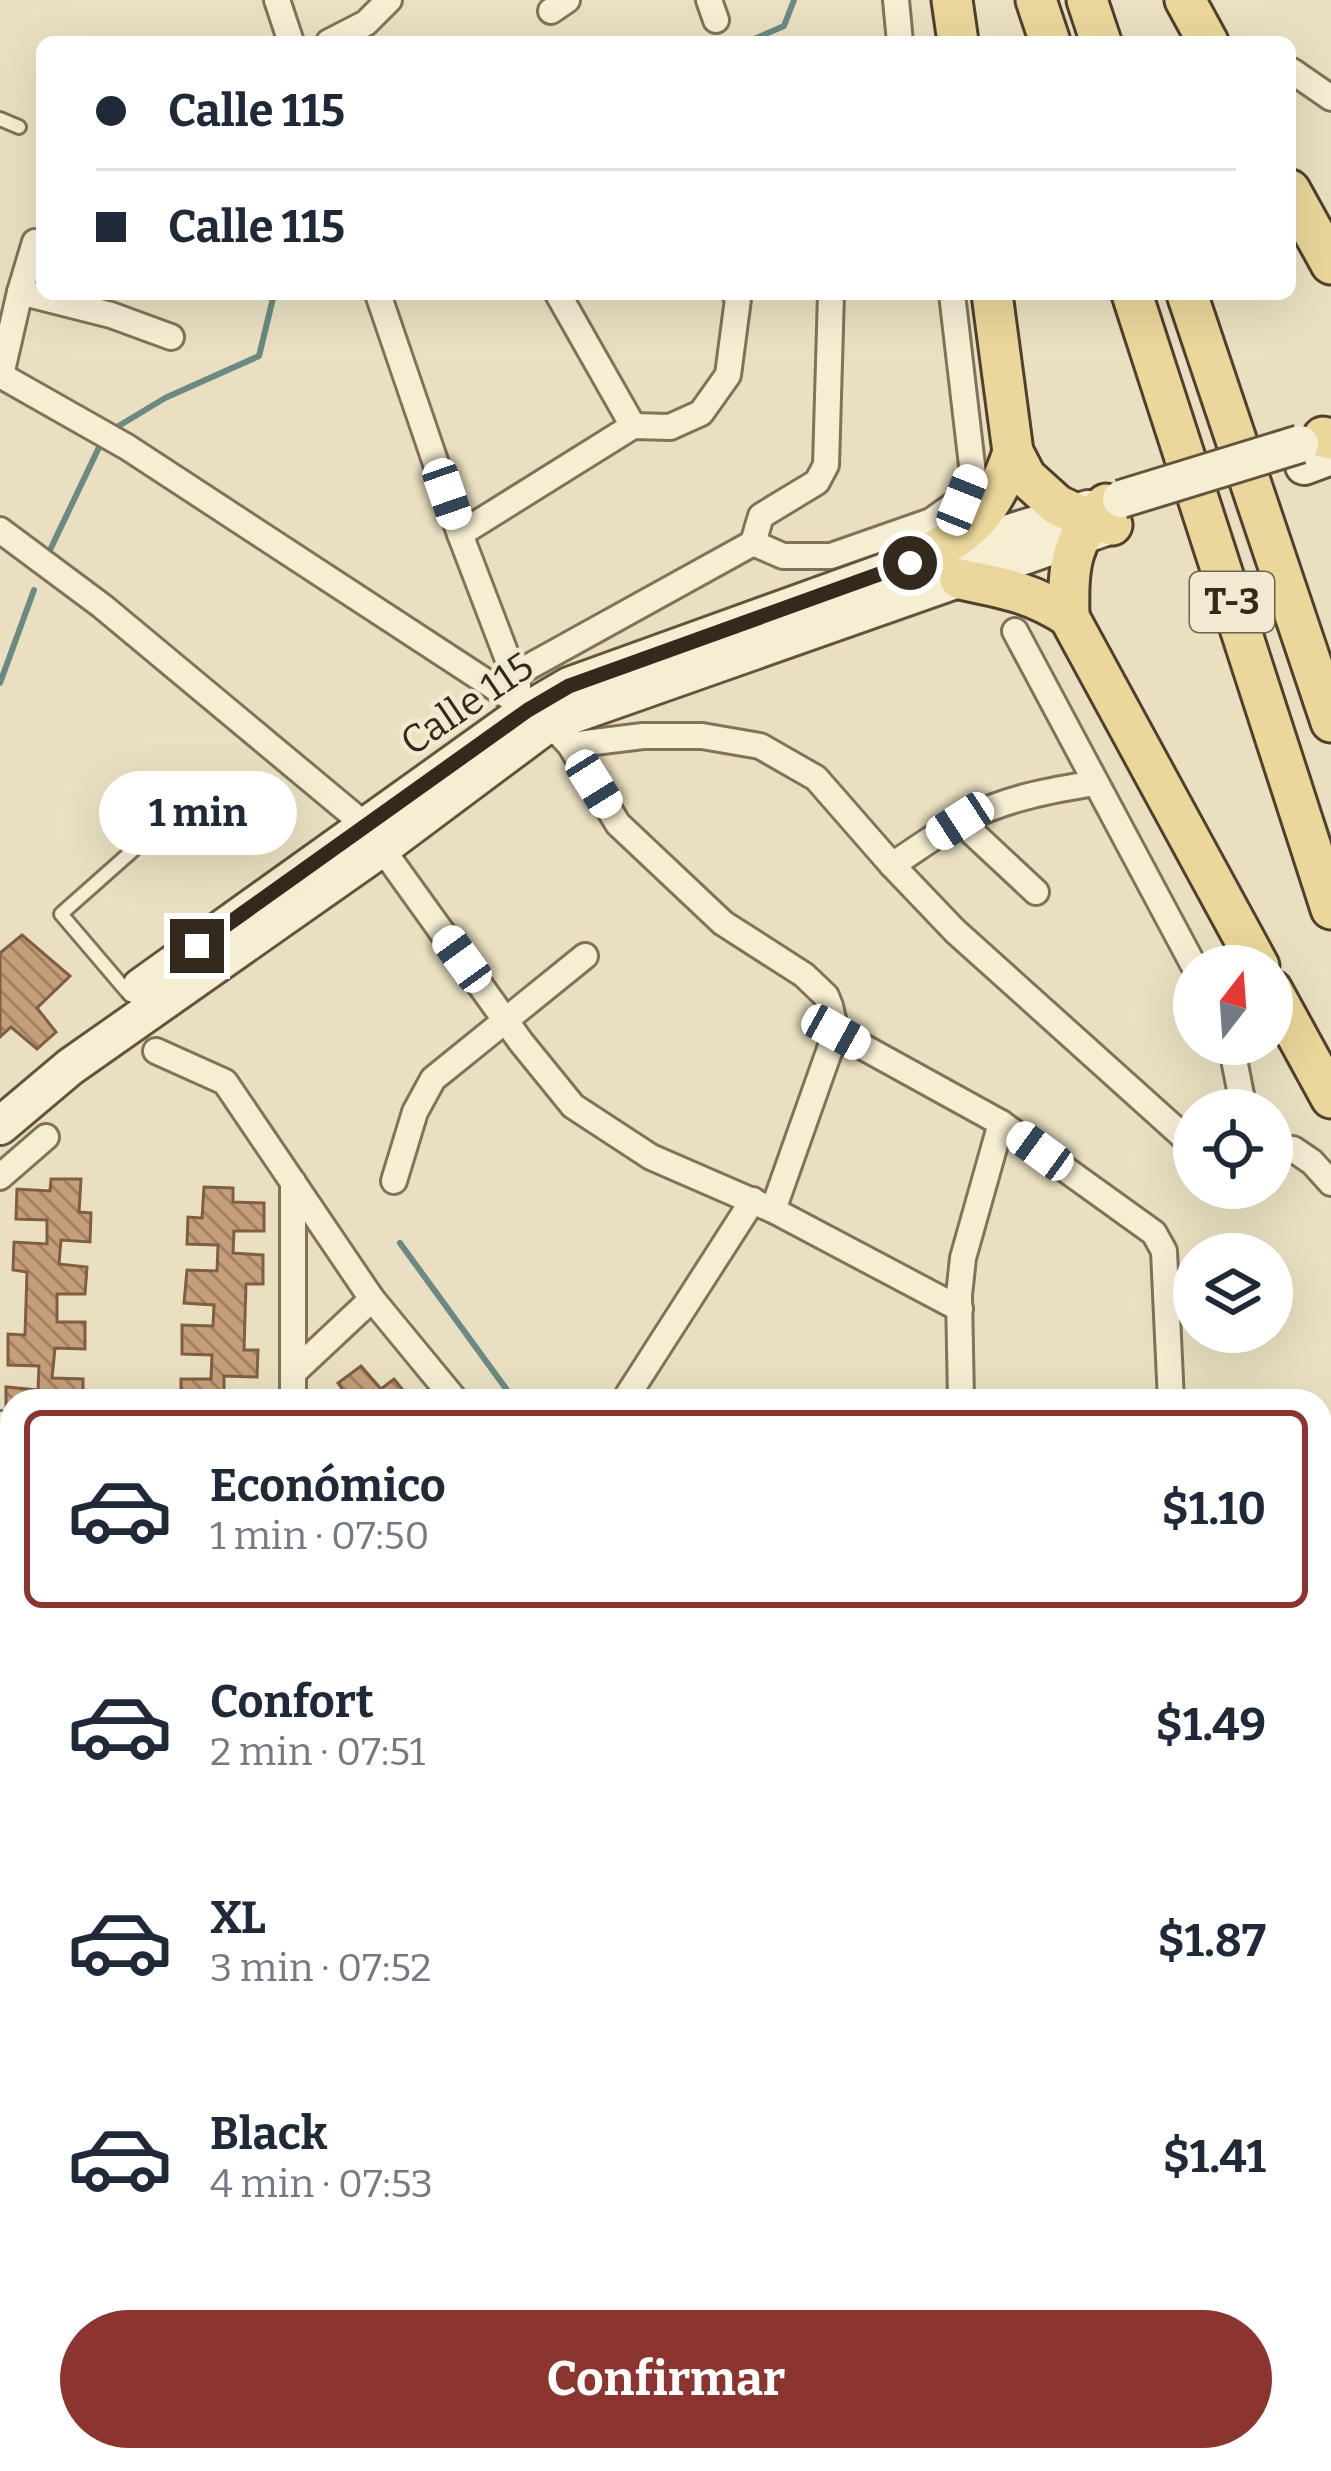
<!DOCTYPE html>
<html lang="es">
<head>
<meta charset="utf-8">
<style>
	:root { --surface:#fff; --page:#f2f2f3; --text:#1f2937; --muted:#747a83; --line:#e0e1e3; --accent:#8c342f }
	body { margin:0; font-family:Bitter,serif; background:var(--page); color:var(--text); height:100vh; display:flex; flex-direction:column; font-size:45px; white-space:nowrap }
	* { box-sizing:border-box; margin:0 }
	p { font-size:39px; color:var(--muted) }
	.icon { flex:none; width:66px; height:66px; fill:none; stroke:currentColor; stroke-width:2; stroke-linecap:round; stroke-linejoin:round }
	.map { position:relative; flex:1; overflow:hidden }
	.drawer { position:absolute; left:0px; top:1389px; width:1332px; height:1083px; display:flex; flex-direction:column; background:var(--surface); border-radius:36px 36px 0 0; box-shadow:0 12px 48px #0002 }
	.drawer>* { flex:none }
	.guide { position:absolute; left:36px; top:36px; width:1260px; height:264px; border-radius:18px; box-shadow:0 12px 48px #0002; display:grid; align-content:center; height:264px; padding:0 60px; background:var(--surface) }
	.needle { width:78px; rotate:17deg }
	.fabs { position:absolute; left:1173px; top:945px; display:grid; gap:24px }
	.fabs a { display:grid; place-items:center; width:120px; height:120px; border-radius:50%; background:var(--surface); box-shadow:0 12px 48px #0002; font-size:60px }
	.end { position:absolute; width:54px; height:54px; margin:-27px; border:15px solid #33291d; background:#fff; box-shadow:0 0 0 6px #fff }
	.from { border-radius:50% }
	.bubble { position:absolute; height:84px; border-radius:42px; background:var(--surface); box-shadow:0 12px 48px #0002; font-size:39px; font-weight:700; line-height:84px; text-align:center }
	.car { position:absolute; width:36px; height:72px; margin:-36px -18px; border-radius:15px; box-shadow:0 0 9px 3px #0007; background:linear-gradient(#fff 24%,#345 0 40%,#fff 0 76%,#345 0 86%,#fff 0) }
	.guide b { display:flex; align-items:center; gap:42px; height:114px; font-size:45px }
	.guide b+b { border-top:3px solid var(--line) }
	.guide i { width:30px; height:30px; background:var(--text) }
	ul { padding:21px 0 0; list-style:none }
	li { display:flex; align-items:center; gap:36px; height:198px; margin:0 24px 18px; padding:0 36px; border:6px solid transparent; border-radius:18px }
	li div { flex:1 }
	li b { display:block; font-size:45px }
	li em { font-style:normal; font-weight:700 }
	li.on { border-color:var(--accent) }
	li>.icon { width:108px; height:108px; stroke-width:1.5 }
	.primary-button { display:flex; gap:24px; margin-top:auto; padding:24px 60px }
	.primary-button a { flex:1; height:138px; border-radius:72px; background:var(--accent); color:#fff; font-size:48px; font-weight:700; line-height:138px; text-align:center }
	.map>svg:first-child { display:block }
</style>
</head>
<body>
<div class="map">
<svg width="1331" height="2471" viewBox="0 0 1331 2471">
	<defs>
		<pattern id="park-dots" width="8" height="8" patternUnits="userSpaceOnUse" patternTransform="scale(3)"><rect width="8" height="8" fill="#bec796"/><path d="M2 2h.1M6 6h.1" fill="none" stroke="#a4ab81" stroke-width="1.8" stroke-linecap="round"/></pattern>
		<pattern id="building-back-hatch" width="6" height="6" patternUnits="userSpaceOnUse" patternTransform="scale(3)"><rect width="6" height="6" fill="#c69e79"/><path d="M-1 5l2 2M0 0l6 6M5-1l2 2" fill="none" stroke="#a18163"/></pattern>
	</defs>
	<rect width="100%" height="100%" fill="#eae0c1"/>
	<polygon fill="url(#park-dots)" points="244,2460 593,2460 593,2471 235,2471"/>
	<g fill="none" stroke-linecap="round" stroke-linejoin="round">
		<g stroke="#6b8a84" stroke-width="6">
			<polyline points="747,42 784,26 794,0"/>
			<polyline points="112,430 165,398 259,356 274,294"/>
			<polyline points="50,550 103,439"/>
			<polyline points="0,683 34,590"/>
			<polyline points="400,1243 515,1401"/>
			<polyline points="1320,1864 1331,1858"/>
		</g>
	</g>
	<g fill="url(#building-back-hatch)" stroke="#7f5e42" stroke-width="3">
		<polygon points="22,935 70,976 37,1008 56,1032 37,1049 11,1027 0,1037 0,953"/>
		<polygon points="51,1179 81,1179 79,1212 91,1213 90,1242 61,1240 59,1264 87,1267 85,1294 57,1294 57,1322 85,1322 85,1349 55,1348 52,1378 83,1379 83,1401 12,1401 12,1415 6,1415 6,1387 38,1390 39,1366 8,1365 8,1334 25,1335 27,1272 13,1270 14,1242 47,1244 47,1220 16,1219 17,1189 50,1191"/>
		<polygon points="204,1187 233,1188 233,1202 264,1203 264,1231 234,1231 233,1253 263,1255 263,1284 246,1284 244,1350 258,1350 257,1377 224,1376 224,1400 257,1401 181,1401 181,1379 211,1379 212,1355 182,1354 182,1325 213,1326 214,1305 184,1303 187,1270 217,1271 218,1245 187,1244 188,1217 202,1218"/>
		<polygon points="361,1366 381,1389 394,1379 412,1401 343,1401 348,1397 338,1383"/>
		<polygon points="1,1465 12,1466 12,1492 0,1490"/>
		<polygon points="0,1520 12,1521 12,1640 0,1640 0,1611 8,1610 12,1546 0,1546"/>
		<polygon points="0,1663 12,1663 12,1696 0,1695"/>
		<polygon points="9,1720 12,1720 12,1790 0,1789 0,1732 8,1733"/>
		<polygon points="692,2460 757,2464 757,2471 692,2471"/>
		<polygon points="1082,2460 1131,2460 1130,2471 1082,2471"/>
	</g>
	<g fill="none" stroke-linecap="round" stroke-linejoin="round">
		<g stroke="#82725a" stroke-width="18">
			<g id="lane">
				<polyline points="0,119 19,127"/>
				<polyline points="130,995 61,914 140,844"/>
			</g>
		</g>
		<g stroke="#82725a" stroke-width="30">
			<g id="street">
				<polyline points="277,0 291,42"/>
				<polyline points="709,0 716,20"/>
				<polyline points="896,0 900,42"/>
				<polyline points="551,11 567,0"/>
				<polyline points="329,42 366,23 389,0"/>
				<polyline points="1292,71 1331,98"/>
				<polyline points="20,292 111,315 171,337"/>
				<polyline points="378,294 460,534 518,686"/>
				<polyline points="0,375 127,447 549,723 570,745 618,824 723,923 804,975 826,996 830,1006 836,1032 773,1210"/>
				<polyline points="1,375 20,292 35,242"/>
				<polyline points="633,426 670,427 701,413 728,375 738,299 735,294"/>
				<polyline points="0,530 102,606 365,825 521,1042 573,1106 651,1157 773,1210 960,1309"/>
				<polyline points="460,534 633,426 558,294"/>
				<polyline points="753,543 783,556 831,556 931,521 962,499 973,474 952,294"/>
				<polyline points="1015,631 1194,966"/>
				<polyline points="514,675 753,543 761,516 817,482 826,465 831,294"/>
				<polyline points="570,745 643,736 702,736 760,746 816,778 892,865 955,931 1194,1146"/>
				<polyline points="960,821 1036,892"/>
				<path d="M 892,865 C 916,850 940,831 966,819 C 1007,798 1051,790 1096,783"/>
				<polyline points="836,1032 1001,1123 1154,1233 1164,1251 1171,1401"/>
				<polyline points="1231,1044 1244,1110"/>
				<polyline points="156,1051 225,1082 372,1299 456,1401"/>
				<polyline points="1272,1152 1293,1149 1312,1162 1331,1183"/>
				<polyline points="0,1177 46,1137"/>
				<polyline points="394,1181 415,1112 433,1079 585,956"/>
				<polyline points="293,1182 293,1401"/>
				<polyline points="293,1373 372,1299"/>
				<polyline points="624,1401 753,1200"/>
				<polyline points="961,1401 959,1295 963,1258 1001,1123"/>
				<polyline points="0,1424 12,1425"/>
				<polyline points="0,1855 12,1856"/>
				<polyline points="1320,2007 1331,1996"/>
				<polyline points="1320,2096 1331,2108"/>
				<polyline points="1246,2460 1256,2471"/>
				<polyline points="605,2471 606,2460"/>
			</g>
		</g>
		<g stroke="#64533d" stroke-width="42">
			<g id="secondary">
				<polyline points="1304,466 1331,456"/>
				<polyline points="141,987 528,710 569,686 910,563 1088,509"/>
				<polyline points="0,1126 70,1067 383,847 549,723 1103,528"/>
			</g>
		</g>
		<g stroke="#50402e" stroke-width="45">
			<g id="primary">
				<polyline points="952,0 958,42"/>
				<polyline points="1036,0 1050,42"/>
				<polyline points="1087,0 1101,42"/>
				<polyline points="1185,0 1208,42"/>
				<polyline points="1290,190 1331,264"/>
				<polyline points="992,294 1013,452 1026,477 1057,505 1089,520 1112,525"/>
				<polyline points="1132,294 1331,909"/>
				<polyline points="1187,294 1331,722"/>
				<polyline points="1323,437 1331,439"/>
				<path d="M 910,563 C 967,536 993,514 1013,452"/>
				<path d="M 960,579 C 1003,588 1031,592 1069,617 L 1259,966"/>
				<path d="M 1069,617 C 1068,568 1069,540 1106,504"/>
				<polyline points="1272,990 1331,1098"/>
			</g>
		</g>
		<use href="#lane" stroke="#f6eed3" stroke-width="12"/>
		<use href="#street" stroke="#f6eed3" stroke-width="24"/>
		<use href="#secondary" stroke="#f6eed3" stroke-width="36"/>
		<use href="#primary" stroke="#ebd79b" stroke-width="39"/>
		<g stroke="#64533d" stroke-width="42" stroke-linecap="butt">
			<polyline id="secondary-bridge" points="1121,499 1300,444"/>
		</g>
		<use href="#secondary-bridge" stroke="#f6eed3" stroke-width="36"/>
	</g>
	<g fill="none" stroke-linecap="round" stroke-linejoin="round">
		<polyline stroke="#33291d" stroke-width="15" points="197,946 528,710 569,686 910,563"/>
	</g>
	<g text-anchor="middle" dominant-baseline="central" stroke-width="9" stroke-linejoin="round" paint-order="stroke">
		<rect fill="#f2ead0" stroke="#6c6353" stroke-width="3" x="1190" y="572" width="84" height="60" rx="9"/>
		<g font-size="36" font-weight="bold" fill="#33291d">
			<text x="1232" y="602">T-3</text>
		</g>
		<g font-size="39" fill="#33291d" stroke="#f2ead0">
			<text transform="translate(467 704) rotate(-34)">Calle 115</text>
		</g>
	</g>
</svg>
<div class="fabs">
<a><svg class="needle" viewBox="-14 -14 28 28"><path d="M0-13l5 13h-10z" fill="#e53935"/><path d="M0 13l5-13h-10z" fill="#747a83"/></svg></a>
<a><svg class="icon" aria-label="locate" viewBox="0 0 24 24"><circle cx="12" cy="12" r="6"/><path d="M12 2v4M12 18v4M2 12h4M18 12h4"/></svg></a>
<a><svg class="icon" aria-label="layers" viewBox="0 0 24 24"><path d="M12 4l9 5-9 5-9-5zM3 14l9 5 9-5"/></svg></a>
</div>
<i class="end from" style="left:910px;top:563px"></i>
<i class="end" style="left:197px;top:946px"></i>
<div class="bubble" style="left:99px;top:771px;width:198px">1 min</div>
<i class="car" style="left:447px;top:494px;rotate:161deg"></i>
<i class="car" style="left:962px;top:500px;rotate:22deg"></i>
<i class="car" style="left:594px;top:784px;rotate:148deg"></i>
<i class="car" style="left:960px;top:821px;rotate:237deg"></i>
<i class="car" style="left:462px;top:959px;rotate:324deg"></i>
<i class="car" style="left:836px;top:1032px;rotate:119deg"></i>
<i class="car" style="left:1040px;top:1151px;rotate:306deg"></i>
<div class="guide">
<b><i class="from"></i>Calle 115</b>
<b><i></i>Calle 115</b>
</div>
<section class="drawer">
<ul>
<li class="on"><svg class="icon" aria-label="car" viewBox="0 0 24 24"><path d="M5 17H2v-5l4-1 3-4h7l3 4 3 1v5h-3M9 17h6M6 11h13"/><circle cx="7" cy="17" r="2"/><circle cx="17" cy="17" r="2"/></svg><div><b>Económico</b><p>1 min · 07:50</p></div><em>$1.10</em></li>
<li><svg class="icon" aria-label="car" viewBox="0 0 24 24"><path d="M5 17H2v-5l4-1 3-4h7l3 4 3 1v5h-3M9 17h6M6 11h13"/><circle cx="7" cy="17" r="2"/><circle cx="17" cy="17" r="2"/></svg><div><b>Confort</b><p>2 min · 07:51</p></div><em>$1.49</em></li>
<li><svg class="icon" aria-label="car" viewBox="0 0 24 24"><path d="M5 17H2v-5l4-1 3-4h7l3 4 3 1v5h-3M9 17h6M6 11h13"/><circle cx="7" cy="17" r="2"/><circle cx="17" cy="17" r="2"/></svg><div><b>XL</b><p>3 min · 07:52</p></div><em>$1.87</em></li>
<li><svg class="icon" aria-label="car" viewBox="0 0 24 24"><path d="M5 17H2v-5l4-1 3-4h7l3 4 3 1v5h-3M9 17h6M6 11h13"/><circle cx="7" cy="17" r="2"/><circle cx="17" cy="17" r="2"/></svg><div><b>Black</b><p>4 min · 07:53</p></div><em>$1.41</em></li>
</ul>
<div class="primary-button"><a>Confirmar</a></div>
</section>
</div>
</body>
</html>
